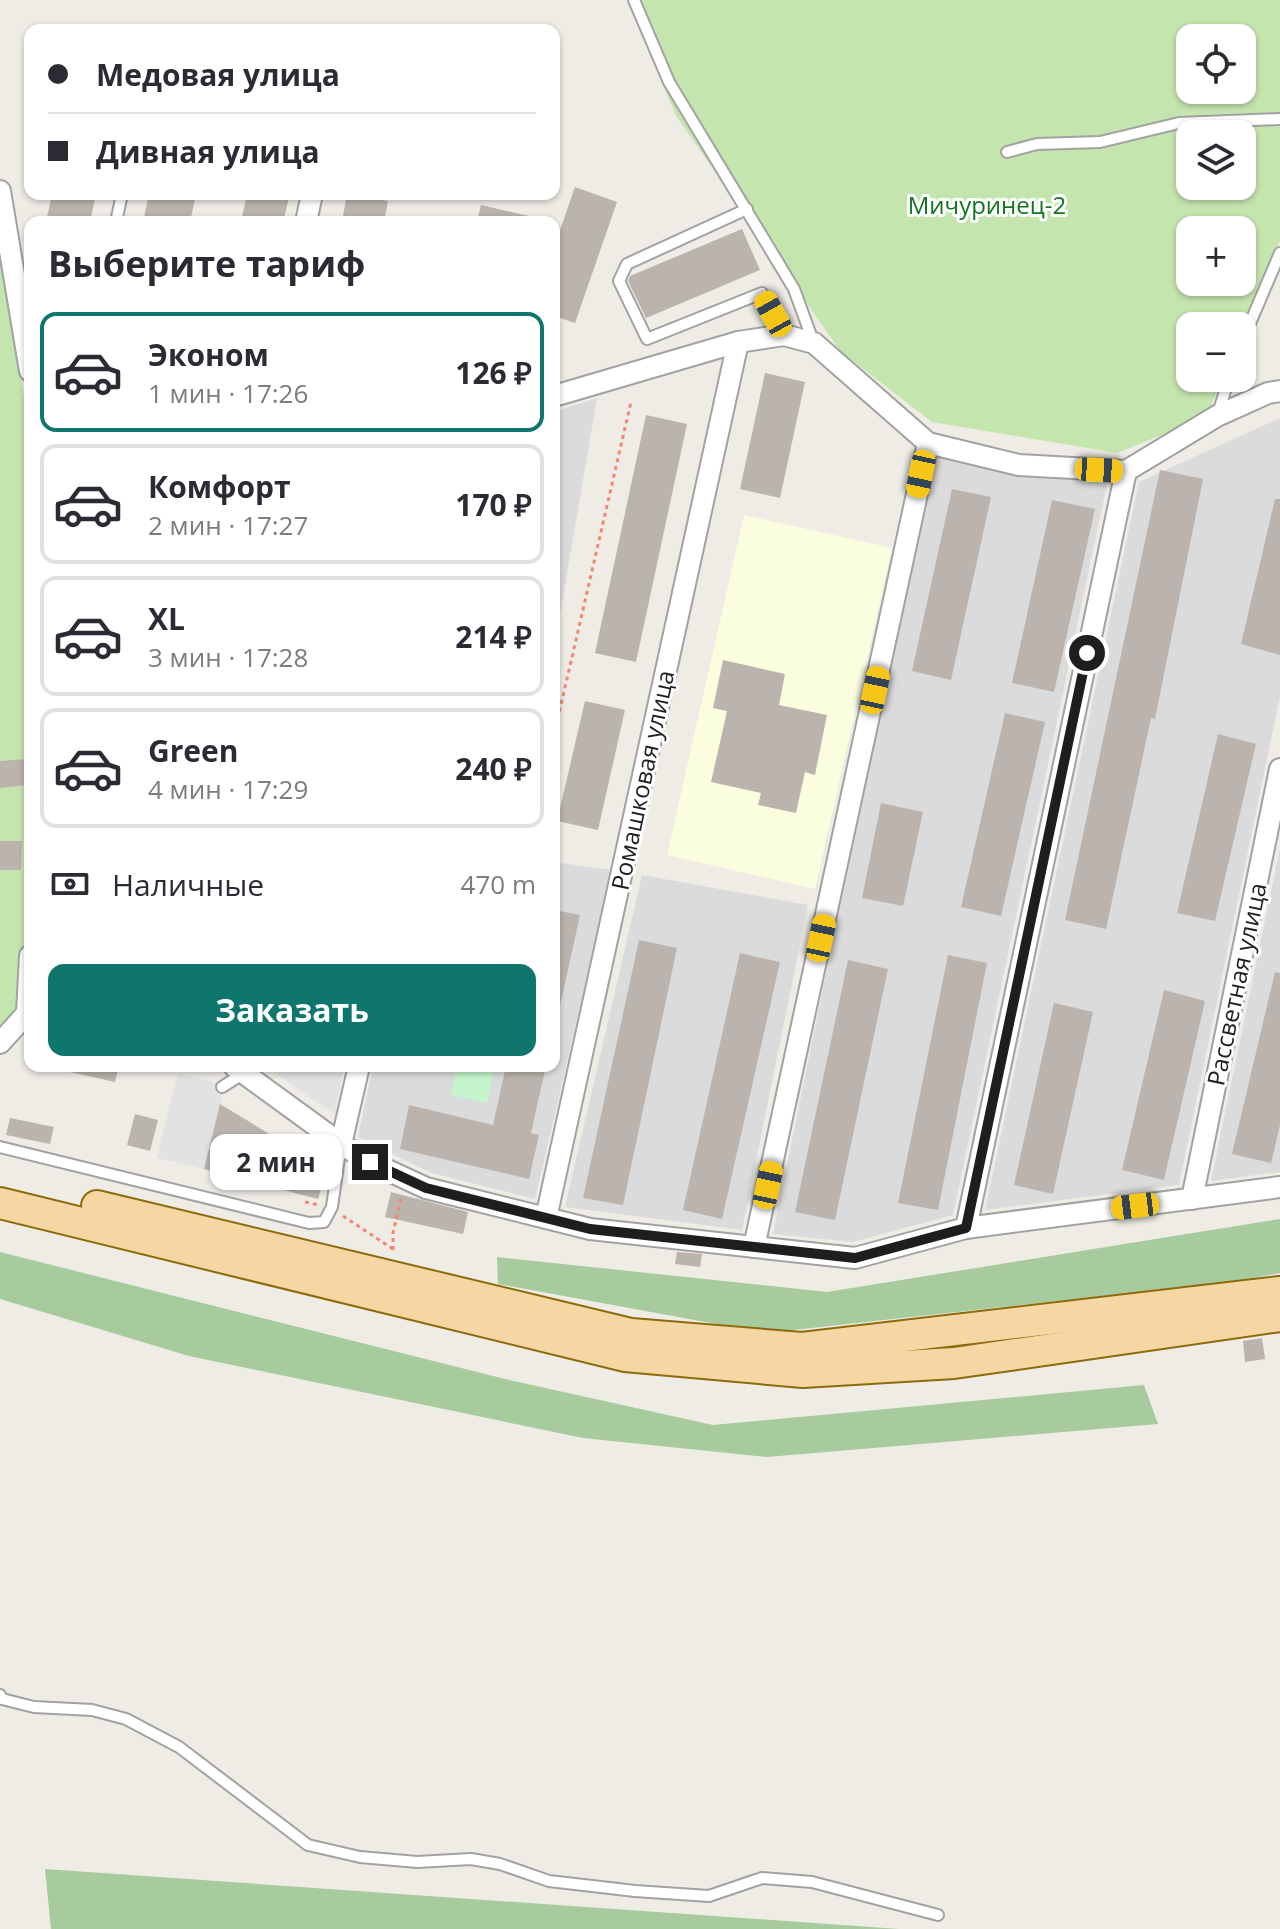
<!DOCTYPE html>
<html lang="ru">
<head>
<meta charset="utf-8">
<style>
	:root { --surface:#fff; --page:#f7f7f7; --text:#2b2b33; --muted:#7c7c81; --line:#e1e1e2; --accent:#0f766e }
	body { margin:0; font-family:"Open Sans",sans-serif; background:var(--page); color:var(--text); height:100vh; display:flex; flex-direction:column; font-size:30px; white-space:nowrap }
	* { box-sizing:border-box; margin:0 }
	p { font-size:26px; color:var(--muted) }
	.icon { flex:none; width:44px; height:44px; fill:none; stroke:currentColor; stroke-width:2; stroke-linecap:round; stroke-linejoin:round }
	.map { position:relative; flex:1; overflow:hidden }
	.drawer { position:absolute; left:24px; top:216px; width:536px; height:856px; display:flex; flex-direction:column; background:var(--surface); border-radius:16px; box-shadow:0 2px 6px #0004 }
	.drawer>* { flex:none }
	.guide { position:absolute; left:24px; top:24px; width:536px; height:176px; border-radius:16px; box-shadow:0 2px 6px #0004; display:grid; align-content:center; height:176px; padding:0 24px; background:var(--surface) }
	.controls { position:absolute; left:1176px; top:24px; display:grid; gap:16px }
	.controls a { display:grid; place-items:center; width:80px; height:80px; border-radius:16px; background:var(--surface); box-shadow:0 2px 6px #0004; font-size:40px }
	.end { position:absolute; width:36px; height:36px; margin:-18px; border:10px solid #1e1e1e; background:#fff; box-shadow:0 0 0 4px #fff }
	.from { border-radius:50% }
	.bubble { position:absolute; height:56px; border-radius:16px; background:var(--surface); box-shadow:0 2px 6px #0004; font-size:26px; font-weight:700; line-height:56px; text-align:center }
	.car { position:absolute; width:24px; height:48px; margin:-24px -12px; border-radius:10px; box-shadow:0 0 6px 2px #0007; background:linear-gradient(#f5c518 24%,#345 0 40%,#f5c518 0 76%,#345 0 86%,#f5c518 0) }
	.guide b { display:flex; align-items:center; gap:28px; height:76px; font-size:30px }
	.guide b+b { border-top:2px solid var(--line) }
	.guide i { width:20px; height:20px; background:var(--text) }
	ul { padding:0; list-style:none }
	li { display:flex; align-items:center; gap:24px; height:120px; margin:0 16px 12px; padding:0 8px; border:4px solid var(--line); border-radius:16px }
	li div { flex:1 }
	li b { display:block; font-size:30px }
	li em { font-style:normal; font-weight:700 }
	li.selected { border-color:var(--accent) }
	li>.icon { width:72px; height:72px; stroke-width:1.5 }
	h2 { padding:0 24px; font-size:36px; line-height:96px }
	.pay { display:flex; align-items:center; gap:20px; height:88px; padding:0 24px; font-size:30px }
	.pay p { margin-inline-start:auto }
	.action { display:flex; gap:16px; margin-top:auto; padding:16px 24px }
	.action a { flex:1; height:92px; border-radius:16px; background:var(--accent); color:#fff; font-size:32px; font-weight:700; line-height:92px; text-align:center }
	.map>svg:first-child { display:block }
</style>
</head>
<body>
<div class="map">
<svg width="1280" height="1929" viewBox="0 0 1280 1929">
	<rect width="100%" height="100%" fill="#eeece5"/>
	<g fill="#dcdbdb">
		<polygon points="597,398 554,650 554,412"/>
		<polygon points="1280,418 1280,696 1179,1185 985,1210 1139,482"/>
		<polygon points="932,451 1107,484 953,1215 853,1242 773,1234"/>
		<polygon points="1280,848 1280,1172 1211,1181"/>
		<polygon points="554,862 612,870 535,1199 431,1173 358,1137 373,1066 554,1066"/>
		<polygon points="642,875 808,905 742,1230 565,1207"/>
	</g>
	<polygon fill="#fbfddf" points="744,515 892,548 815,889 667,855"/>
	<g fill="#c5e5ae" fill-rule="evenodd">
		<path d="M 628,0 L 1280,0 L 1280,241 L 1242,332 L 1242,326 L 1190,326 L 1190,378 L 1223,378 L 1206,417 L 1117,453 L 932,422 L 841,352 L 676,116 ZM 1190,38 L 1242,38 L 1242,90 L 1190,90 ZM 1190,134 L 1242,134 L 1242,186 L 1190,186 ZM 1190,230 L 1242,230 L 1242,282 L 1190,282 Z"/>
		<polygon points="0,237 30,439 30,893 23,1024 0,1031"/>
	</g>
	<g fill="#a7cb9c">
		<polygon points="1280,1219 1280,1273 1238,1281 766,1333 498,1284 497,1257 827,1292"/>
		<polygon points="0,1252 505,1379 713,1425 1144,1385 1158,1424 767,1457 583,1438 189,1356 0,1299"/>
		<polygon points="45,1869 899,1929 51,1929"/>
	</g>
	<polygon fill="#c4f5cc" points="457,1066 495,1066 487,1103 451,1095"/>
	<g fill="#e2e2e2">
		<polygon points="279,1066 344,1066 335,1114 277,1075"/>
		<polygon points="178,1073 220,1084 224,1090 204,1169 157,1158"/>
	</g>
	<g fill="#bbb4ae">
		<polygon points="575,187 617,202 575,323 554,316 554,247"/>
		<polygon points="52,194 96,194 90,222 46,222"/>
		<polygon points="149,194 196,194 190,222 143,222"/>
		<polygon points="247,194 290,194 283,222 241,222"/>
		<polygon points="347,194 388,201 384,222 342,222"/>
		<polygon points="481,205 529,216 529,222 477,222"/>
		<polygon points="742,229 760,270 646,318 628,281 630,276"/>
		<polygon points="765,373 805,382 780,498 740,489"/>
		<polygon points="646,415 687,424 636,662 595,653"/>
		<polygon points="1160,470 1203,479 1155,719 1151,718 1106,929 1065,920"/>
		<polygon points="952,489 991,497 951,680 912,671"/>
		<polygon points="1275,499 1280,499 1280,655 1241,644"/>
		<polygon points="1052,500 1095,509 1054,692 1012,683"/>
		<polygon points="723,660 785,674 779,705 827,715 815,775 805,772 796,813 758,805 761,793 711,782 727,711 713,708"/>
		<polygon points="585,701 625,710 598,830 557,821"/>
		<polygon points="1005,713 1045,722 1001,916 961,907"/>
		<polygon points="1218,734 1256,744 1215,921 1177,913"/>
		<polygon points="27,759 29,785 0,788 0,761"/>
		<polygon points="881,803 923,812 903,906 862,898"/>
		<polygon points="0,841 22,841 21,870 0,870"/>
		<polygon points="554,910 580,915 560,1006 554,1005"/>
		<polygon points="639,940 677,948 623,1205 583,1198"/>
		<polygon points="740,953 780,962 722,1219 683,1210"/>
		<polygon points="948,955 987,963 938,1210 898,1203"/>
		<polygon points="848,960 888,969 835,1220 795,1212"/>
		<polygon points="1275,972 1280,973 1280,1125 1271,1163 1232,1154"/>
		<polygon points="1164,990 1205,1001 1164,1180 1122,1170"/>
		<polygon points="1054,1003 1093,1012 1053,1194 1014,1185"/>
		<polygon points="70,1066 119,1066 115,1082 70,1072"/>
		<polygon points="506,1066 546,1066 531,1133 539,1135 529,1179 400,1149 409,1105 493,1125"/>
		<polygon points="220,1104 327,1169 318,1199 204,1169"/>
		<polygon points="135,1114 158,1120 150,1151 127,1145"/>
		<polygon points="10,1118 54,1127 50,1144 6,1135"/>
		<polygon points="391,1192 468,1212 463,1234 385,1217"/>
		<polygon points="677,1252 702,1254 700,1267 675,1264"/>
		<polygon points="1262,1338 1265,1359 1245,1362 1243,1341"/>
	</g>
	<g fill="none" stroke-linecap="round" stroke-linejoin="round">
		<g stroke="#a2a2a2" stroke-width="14">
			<g id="lane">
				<polyline points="634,0 669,82 794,289 813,341"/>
				<polyline points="1007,152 1037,144 1100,142 1179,123 1280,119"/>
				<polyline points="747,209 627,264 619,281 647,339 762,293 784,335"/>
				<polyline points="116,222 122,194"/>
				<polyline points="1242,342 1280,253"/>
				<polyline points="1218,414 1229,378"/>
				<polyline points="222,1087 244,1073"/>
				<polyline points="0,1147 309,1223 324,1222 332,1207 341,1144"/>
				<polyline points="0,1695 2,1699 34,1707 92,1710 126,1719 179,1747 308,1845 360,1857 417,1862 471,1859 500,1864 549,1881 635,1891 709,1896 762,1878 812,1882 938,1915"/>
			</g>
		</g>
		<g stroke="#a2a2a2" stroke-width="24">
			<g id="street">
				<polyline points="0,191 30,371"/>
				<polyline points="306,222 312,194"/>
				<polyline points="554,396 738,342 784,335 814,343 928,443 1019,465 1126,471 1217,416 1268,393 1280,391"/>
				<polyline points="27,1013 30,956"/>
				<polyline points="0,1043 30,1010"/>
				<polyline points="234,1066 341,1144 370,1162 426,1188 590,1229 855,1258 966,1228 1280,1187"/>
				<polyline points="341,1144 359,1066"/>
				<polyline points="1192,1199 1280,769"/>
				<polyline points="546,1218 738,342"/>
				<polyline points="966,1228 1126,471"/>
				<polyline points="754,1247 928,443"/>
			</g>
		</g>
		<g stroke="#8d6a0b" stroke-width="34">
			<g id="primary">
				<polyline points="0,1203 625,1356 803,1372 954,1363 1280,1316"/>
				<polyline points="97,1206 631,1334 802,1348 1280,1292"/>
			</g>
		</g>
		<g stroke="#f08974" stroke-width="3" stroke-dasharray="4 4" stroke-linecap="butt">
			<polyline points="554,735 631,402"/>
			<polyline points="305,1202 319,1205"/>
			<polyline points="343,1216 393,1249"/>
			<polyline points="393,1250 393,1233 401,1198"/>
		</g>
		<use href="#lane" stroke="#fff" stroke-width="10"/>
		<use href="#street" stroke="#fff" stroke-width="20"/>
		<use href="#primary" stroke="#f5d7a3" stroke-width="30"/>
	</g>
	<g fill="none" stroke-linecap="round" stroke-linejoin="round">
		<polyline stroke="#1e1e1e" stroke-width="10" points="370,1162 426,1188 590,1229 855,1258 966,1228 1087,653"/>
	</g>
	<g text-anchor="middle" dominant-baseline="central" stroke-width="6" stroke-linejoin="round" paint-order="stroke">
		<g font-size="24" fill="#137522" stroke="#fff">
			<text x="987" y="204">Мичуринец-2</text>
		</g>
		<g font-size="24" fill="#1e1e1e" stroke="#fff">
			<text transform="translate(642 780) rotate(-78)">Ромашковая улица</text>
			<text transform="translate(1236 984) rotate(-78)">Рассветная улица</text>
		</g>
	</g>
</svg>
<div class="controls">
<a><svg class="icon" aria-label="locate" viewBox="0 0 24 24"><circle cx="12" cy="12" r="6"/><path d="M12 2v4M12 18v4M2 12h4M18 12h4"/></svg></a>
<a><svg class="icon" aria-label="layers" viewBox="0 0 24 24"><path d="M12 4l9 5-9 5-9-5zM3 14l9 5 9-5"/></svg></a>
<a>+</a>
<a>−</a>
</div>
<i class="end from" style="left:1087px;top:653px"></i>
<i class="end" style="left:370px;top:1162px"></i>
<div class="bubble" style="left:210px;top:1134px;width:132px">2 мин</div>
<i class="car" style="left:773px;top:314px;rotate:331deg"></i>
<i class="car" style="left:1099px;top:470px;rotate:93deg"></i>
<i class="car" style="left:921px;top:474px;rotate:192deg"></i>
<i class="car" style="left:875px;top:690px;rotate:12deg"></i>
<i class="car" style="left:821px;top:938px;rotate:12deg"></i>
<i class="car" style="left:768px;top:1185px;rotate:12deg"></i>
<i class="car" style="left:1135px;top:1206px;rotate:263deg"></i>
<div class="guide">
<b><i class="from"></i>Медовая улица</b>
<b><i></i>Дивная улица</b>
</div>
<section class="drawer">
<h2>Выберите тариф</h2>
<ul>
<li class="selected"><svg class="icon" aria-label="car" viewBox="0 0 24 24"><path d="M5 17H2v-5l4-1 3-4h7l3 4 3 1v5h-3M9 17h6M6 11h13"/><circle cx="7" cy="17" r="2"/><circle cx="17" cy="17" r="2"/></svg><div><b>Эконом</b><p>1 мин · 17:26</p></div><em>126 ₽</em></li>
<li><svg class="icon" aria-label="car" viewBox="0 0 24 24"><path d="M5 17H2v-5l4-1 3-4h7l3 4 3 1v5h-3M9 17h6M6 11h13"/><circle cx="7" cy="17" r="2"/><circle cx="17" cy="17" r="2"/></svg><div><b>Комфорт</b><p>2 мин · 17:27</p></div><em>170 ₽</em></li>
<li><svg class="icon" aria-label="car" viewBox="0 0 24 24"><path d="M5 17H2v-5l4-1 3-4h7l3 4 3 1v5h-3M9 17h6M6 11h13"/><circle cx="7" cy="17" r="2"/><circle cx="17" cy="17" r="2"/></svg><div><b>XL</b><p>3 мин · 17:28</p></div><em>214 ₽</em></li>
<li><svg class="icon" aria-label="car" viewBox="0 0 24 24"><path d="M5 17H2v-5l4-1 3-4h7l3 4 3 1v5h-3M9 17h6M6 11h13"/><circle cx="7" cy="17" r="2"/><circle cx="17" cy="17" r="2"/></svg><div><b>Green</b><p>4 мин · 17:29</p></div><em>240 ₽</em></li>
</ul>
<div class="pay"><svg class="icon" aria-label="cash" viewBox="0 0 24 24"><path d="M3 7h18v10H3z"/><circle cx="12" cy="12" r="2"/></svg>Наличные<p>470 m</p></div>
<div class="action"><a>Заказать</a></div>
</section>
</div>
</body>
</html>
